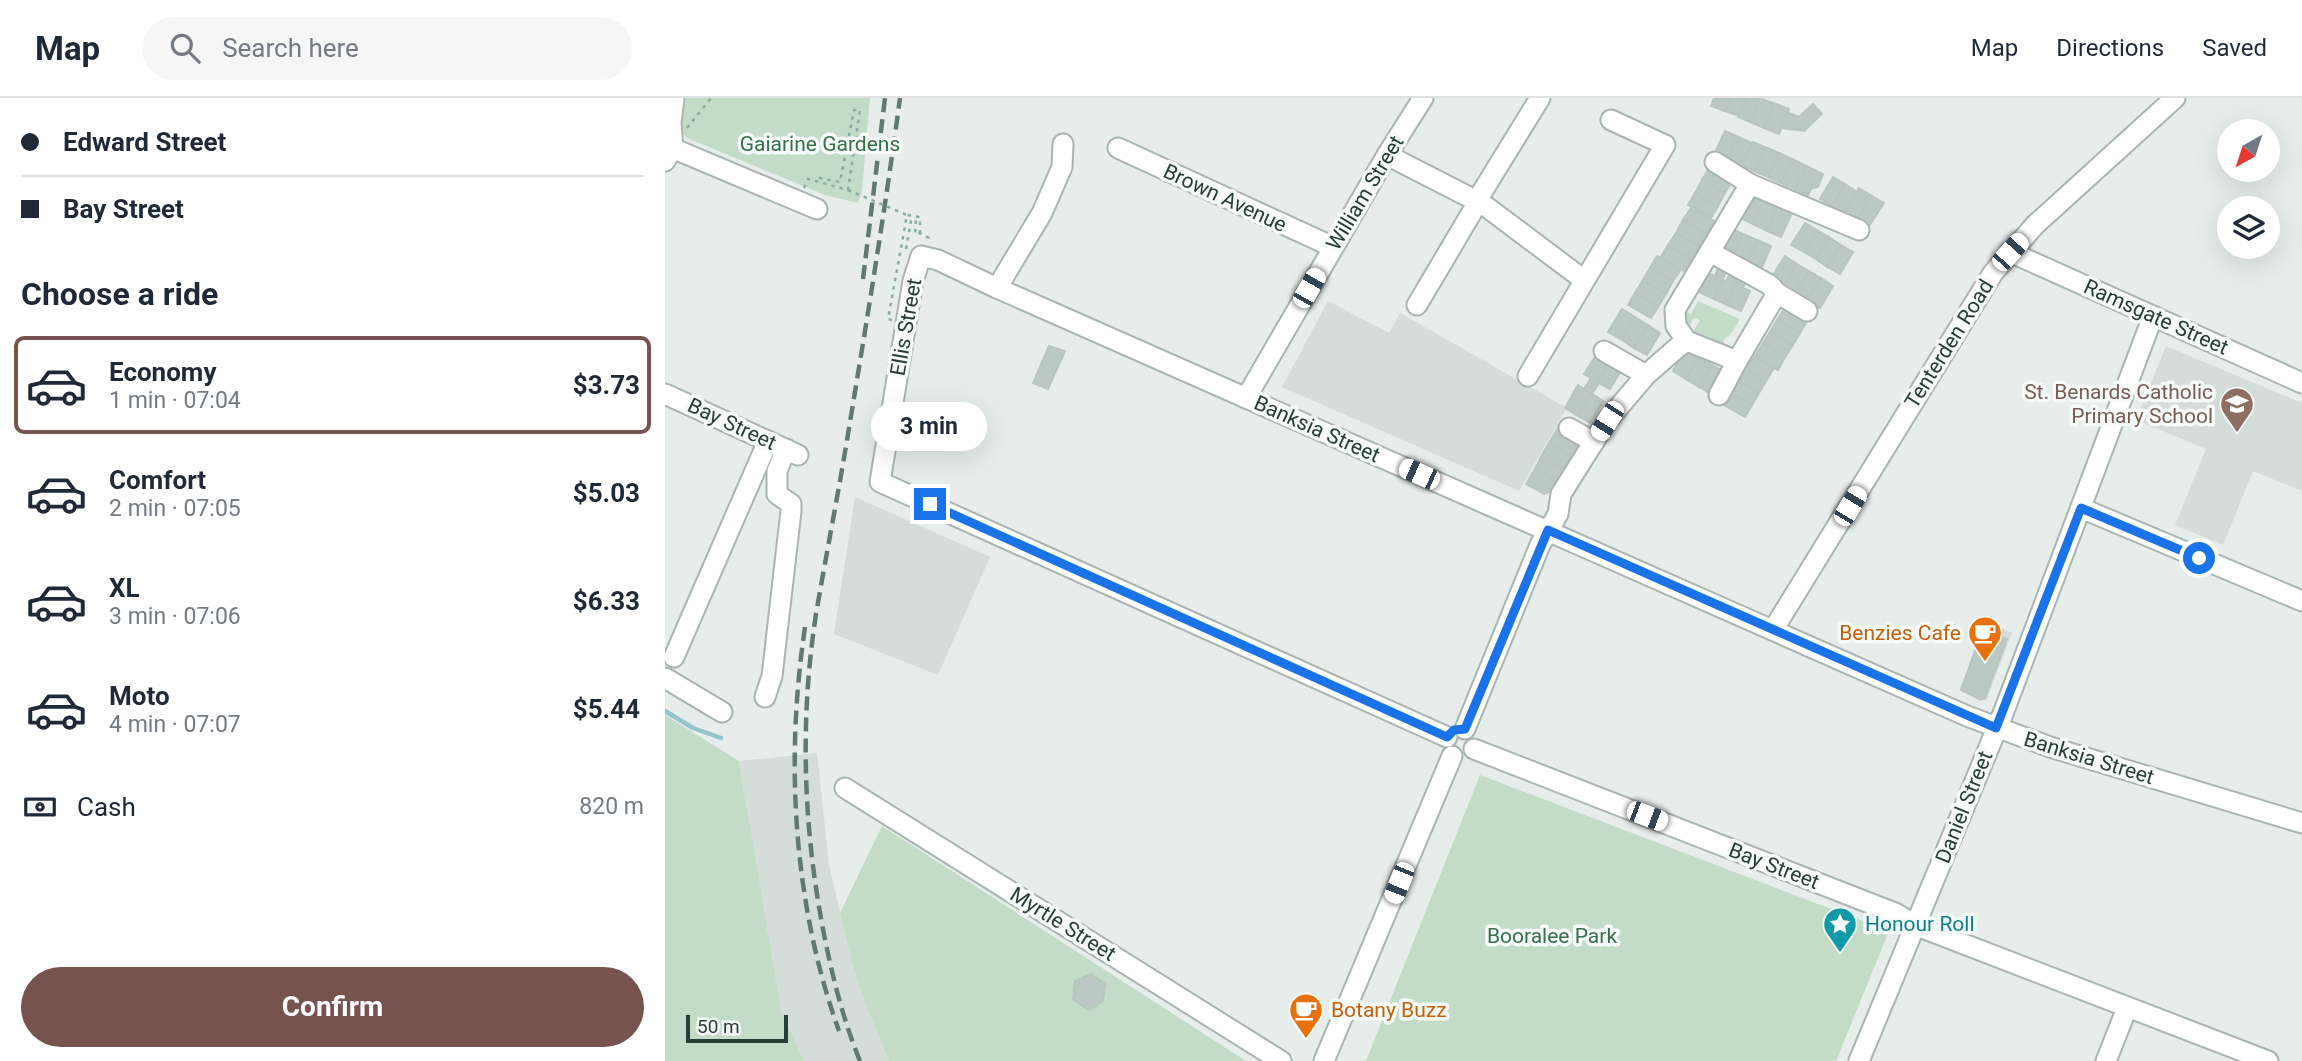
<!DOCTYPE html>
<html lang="en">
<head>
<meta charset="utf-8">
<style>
	:root { --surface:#fff; --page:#f6f6f7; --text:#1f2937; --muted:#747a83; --line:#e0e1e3; --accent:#775350 }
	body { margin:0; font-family:Roboto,sans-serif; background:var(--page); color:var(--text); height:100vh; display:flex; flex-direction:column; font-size:26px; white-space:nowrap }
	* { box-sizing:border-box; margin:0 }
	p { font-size:23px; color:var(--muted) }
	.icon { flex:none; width:38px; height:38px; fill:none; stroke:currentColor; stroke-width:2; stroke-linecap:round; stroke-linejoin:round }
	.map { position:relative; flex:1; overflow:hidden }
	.panel { display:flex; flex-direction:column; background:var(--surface); width:665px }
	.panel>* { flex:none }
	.banner { display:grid; align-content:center; height:154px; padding:0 21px; background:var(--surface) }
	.needle { width:46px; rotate:219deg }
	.controls { position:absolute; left:1552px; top:21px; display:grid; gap:14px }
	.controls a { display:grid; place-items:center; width:63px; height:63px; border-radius:50%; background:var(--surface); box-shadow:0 7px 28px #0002; font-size:35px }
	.scale { position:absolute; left:21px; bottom:18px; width:102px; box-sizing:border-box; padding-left:7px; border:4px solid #273e36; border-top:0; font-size:19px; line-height:24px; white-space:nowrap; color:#273e36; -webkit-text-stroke:5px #f6faf8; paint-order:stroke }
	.end { position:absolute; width:32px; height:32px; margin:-16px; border:9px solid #1a73e8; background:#fff; box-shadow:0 0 0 4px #fff }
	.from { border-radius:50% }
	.bubble { position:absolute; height:49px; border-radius:24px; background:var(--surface); box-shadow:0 7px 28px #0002; font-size:23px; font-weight:700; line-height:49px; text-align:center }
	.car { position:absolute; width:21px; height:42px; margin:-21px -10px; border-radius:9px; box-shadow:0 0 5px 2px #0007; background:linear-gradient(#fff 24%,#345 0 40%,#fff 0 76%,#345 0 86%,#fff 0) }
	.banner b { display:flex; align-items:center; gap:24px; height:66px; font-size:26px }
	.banner b+b { border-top:2px solid var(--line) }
	.banner i { width:18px; height:18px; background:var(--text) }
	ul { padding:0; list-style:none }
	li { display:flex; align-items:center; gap:21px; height:98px; margin:0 14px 10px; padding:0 7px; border:4px solid transparent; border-radius:10px }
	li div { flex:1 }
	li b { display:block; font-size:26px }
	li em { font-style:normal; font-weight:700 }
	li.active { border-color:var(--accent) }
	li>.icon { width:63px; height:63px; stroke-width:1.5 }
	h2 { padding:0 21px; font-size:32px; line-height:84px }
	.pay { display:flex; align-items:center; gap:18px; height:77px; padding:0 21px; font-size:26px }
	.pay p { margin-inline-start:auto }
	.primary-button { display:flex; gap:14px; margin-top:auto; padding:14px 21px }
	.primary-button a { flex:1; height:80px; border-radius:42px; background:var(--accent); color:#fff; font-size:28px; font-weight:700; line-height:80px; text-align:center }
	header { display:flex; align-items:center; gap:42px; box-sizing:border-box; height:98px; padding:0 35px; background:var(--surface); border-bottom:2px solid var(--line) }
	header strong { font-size:33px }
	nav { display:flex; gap:38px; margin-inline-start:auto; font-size:24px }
	.search { width:490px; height:63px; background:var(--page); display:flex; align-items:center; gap:18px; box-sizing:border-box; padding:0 24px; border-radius:38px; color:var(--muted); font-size:26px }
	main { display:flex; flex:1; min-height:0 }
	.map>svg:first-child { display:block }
</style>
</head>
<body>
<header>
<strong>Map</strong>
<div class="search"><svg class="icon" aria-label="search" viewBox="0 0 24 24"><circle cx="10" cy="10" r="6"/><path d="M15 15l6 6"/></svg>Search here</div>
<nav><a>Map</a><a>Directions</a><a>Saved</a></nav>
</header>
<main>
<section class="panel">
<div class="banner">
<b><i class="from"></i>Edward Street</b>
<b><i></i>Bay Street</b>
</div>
<h2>Choose a ride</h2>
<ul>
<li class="active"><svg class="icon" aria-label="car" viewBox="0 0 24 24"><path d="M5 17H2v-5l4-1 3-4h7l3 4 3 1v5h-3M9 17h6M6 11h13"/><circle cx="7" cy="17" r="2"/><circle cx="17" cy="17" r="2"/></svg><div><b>Economy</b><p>1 min · 07:04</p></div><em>$3.73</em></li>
<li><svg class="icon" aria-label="car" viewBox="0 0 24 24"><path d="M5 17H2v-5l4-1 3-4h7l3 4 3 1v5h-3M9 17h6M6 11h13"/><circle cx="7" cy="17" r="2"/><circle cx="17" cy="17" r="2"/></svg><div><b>Comfort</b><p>2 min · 07:05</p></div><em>$5.03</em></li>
<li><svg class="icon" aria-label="car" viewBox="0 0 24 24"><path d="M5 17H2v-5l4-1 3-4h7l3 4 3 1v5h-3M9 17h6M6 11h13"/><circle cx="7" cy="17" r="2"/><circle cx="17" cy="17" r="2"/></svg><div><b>XL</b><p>3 min · 07:06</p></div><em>$6.33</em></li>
<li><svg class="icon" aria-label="car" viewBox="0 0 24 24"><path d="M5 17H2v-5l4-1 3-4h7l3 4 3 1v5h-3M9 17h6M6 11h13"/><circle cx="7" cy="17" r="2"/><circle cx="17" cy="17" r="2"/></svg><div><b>Moto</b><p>4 min · 07:07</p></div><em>$5.44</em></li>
</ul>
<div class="pay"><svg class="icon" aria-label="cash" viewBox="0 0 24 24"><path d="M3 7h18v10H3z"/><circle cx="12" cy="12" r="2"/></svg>Cash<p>820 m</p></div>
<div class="primary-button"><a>Confirm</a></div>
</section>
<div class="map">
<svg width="1637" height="963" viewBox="0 0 1637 963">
	<rect width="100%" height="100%" fill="#e6edea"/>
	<g fill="#d4ddd9">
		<polygon points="663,203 724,235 735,215 902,310 854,393 617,289"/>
		<polygon points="1501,248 1637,305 1637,393 1588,373 1558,447 1510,427 1541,351 1471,322"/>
		<polygon points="190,399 325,459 273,577 169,536"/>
		<polygon points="1322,523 1347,535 1321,603 1295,591"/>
		<polygon points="152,655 164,767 187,865 200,905 224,963 139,963 116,914 74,663"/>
	</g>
	<g fill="#c2dcc8">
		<polygon points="18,0 205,0 197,93 193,105 160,97 22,40 14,29"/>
		<polygon points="1033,203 1075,221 1068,233 1058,243 1062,250 1043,238 1028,234 1035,222 1032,220 1028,221 1022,233 1016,210 1026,216"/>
		<polygon points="0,617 74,663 116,913 139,963 0,963"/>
		<polygon points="815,677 1224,833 1171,963 701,963"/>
		<polygon points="217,728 581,963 224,963 200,905 187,865 175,815"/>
	</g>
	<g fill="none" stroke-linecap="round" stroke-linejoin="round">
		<polyline stroke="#95c5cc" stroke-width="4.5" points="0,613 28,630 56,640"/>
	</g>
	<g fill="#bcc8c3" stroke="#b9c6c0" stroke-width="2">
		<polygon points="1049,0 1066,0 1060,13 1046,8"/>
		<polygon points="1066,0 1081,0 1074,18 1060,13"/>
		<polygon points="1081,0 1094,0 1085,24 1073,19"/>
		<polygon points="1094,0 1108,5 1099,30 1085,24"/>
		<polygon points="1108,5 1124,11 1114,36 1099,30"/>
		<polygon points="1148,6 1157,16 1139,33 1116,30 1122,14 1134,19"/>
		<polygon points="1060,33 1073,39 1062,63 1049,57"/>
		<polygon points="1073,39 1087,45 1076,69 1062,63"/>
		<polygon points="1088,44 1100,49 1089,73 1077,67"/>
		<polygon points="1100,49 1114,55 1103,79 1089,73"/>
		<polygon points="1114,55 1127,61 1116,85 1103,79"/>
		<polygon points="1127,61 1141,68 1130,91 1116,85"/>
		<polygon points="1141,68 1158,76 1153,89 1146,91 1143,97 1130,91"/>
		<polygon points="1045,69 1068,82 1060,95 1037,82"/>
		<polygon points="1168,79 1180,86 1167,108 1155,101"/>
		<polygon points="1037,82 1060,95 1053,108 1030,95"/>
		<polygon points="1180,86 1192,94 1179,116 1167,108"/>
		<polygon points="1194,90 1207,98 1193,120 1181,112"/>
		<polygon points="1030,95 1053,108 1046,120 1023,107"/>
		<polygon points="1086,97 1099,102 1088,126 1075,120"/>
		<polygon points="1207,98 1219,105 1205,127 1193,120"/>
		<polygon points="1099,102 1113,108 1102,133 1088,126"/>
		<polygon points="1113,108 1127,115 1116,139 1102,133"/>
		<polygon points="1026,110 1049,123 1042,136 1018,122"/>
		<polygon points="1018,122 1042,136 1034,148 1011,135"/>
		<polygon points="1140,125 1152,132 1139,154 1126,147"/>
		<polygon points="1065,130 1078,136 1068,160 1055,154"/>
		<polygon points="1152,132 1164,139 1151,161 1139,154"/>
		<polygon points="1011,135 1034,148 1026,161 1003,147"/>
		<polygon points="1078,136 1092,142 1082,166 1068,160"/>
		<polygon points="1164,139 1176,147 1162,169 1151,161"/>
		<polygon points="1092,142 1106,148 1096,172 1082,166"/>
		<polygon points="1003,147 1026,161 1019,173 996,159"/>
		<polygon points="1176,147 1188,154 1175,176 1162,169"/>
		<polygon points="992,158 1016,171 1008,183 985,170"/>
		<polygon points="1120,158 1132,166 1118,188 1106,180"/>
		<polygon points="1132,166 1144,173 1130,195 1118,188"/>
		<polygon points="985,170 1008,183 1001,196 978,182"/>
		<polygon points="1053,170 1061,174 1049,201 1034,194 1043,175 1050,178"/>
		<polygon points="1144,173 1156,180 1142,202 1130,195"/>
		<polygon points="1065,175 1074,179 1062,207 1049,201 1058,182 1061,184"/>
		<polygon points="1074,179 1081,182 1078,190 1085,193 1076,213 1062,207"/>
		<polygon points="1156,180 1168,188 1155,210 1142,202"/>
		<polygon points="978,182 1001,196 993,209 970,195"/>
		<polygon points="970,195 993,209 986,220 963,207"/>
		<polygon points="1120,210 1142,223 1135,235 1112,222"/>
		<polygon points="957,211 970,219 957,242 943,234"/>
		<polygon points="970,219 983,227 969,250 957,242"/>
		<polygon points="1112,222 1135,235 1128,247 1105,234"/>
		<polygon points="983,227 995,235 982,257 969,250"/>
		<polygon points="1105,234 1128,247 1120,259 1098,245"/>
		<polygon points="1098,245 1120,259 1113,272 1090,258"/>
		<polygon points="384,248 400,253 383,291 368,285"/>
		<polygon points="1021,251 1034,259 1021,281 1008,273"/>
		<polygon points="933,254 946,261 932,284 919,276"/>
		<polygon points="1086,257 1109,270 1101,283 1079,270"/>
		<polygon points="1034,259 1047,267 1034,289 1021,281"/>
		<polygon points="946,261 958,269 945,291 932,284"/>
		<polygon points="1047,267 1060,274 1046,296 1034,289"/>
		<polygon points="1079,270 1101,283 1094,295 1072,282"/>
		<polygon points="926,280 934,285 927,296 919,291"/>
		<polygon points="1072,282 1094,295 1087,307 1065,294"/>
		<polygon points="913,287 926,295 913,318 900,310"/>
		<polygon points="1065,294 1087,307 1080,319 1057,306"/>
		<polygon points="926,295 938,303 925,325 913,318"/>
		<polygon points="893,330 914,343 906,358 884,345"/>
		<polygon points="884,345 906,358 898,372 876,359"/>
		<polygon points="876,359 898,372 891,383 870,371"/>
		<polygon points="870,371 891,383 884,394 879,396 861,386"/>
		<polygon points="1332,537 1342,541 1320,600 1316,602 1296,592 1315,539 1329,544"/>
		<polygon points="426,876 440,886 438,903 424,912 408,902 410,883"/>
	</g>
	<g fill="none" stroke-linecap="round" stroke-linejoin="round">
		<g stroke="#a9b5b0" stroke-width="23">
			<g id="minor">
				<polyline points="0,47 152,111"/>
				<polyline points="453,50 668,149"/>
				<polyline points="722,57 802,98"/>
				<polyline points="0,63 8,50 6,25 9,0"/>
				<polyline points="1050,64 1085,86 1194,132"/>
				<polyline points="1085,86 1010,212 1011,228 1022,243 1072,263 1112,195"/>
				<polyline points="814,99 875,0"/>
				<polyline points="815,104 919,182"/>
				<polyline points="1045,154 1105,187 1112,195 1142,213"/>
				<polyline points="1345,154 1637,285"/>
				<polyline points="332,190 377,115 397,69 398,46"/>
				<polyline points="752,207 810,109"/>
				<polyline points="939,253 981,277"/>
				<polyline points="863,278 1000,47 946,22"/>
				<polyline points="0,296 133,357"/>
				<polyline points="1054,297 1072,263"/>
				<polyline points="581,300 722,57 758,0"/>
				<polyline points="904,330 929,344"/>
				<polyline points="1416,410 1637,503"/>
				<polyline points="1108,532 1328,175 1370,127 1510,0"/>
				<polyline points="9,559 103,343"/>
				<polyline points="0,580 57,614"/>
				<polyline points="100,599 107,578 126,413 126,406 112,396 112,373 121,351"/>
				<polyline points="800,631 875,447 893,416 896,396 942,323 981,277 1013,249 1022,243"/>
				<polyline points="782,639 215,384 248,183 256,158 273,162 332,190 1302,618 1385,649 1637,725"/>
				<polyline points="809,651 1230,815 1252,828 1603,963"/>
				<polyline points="180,690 616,963"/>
				<polyline points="659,963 787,658"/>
				<polyline points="1194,963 1339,613 1488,218"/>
				<polyline points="1441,963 1462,910"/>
			</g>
		</g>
		<g stroke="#8aada1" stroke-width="2.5" stroke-dasharray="3.5 5" stroke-linecap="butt">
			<polyline points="22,30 46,0"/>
			<polyline points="139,90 143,81 183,92 195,12 189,12 175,84 155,80 155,85"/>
			<polyline points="241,151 246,123 251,122 250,136 255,135 264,140 262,144"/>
			<polyline points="227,222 223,221 242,117 255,119 255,135"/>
		</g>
		<use href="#minor" stroke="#fff" stroke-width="19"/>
		<g stroke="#627972" stroke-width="4.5" stroke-dasharray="14 7" stroke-linecap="butt">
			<polyline points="198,181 220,0"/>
			<path d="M 140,529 C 120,663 128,805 174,933"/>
			<path d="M 195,963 C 177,919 166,873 157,826 C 138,723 135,620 151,516 C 160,464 170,412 179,360 C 199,240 219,120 235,0"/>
		</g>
		<polyline stroke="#8aada1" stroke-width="2.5" stroke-dasharray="3.5 5" stroke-linecap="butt" points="183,92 242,117"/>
	</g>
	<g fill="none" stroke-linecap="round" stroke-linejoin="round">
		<polyline stroke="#1a73e8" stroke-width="9" points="265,406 782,639 789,632 800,631 883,432 1331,630 1416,410 1534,460"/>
	</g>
	<defs>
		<g id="school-pin" transform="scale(1.75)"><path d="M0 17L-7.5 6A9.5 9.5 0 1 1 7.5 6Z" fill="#8d6e63" stroke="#f6faf8"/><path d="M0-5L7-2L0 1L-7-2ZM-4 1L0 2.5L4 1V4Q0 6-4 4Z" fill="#fff"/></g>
		<g id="cafe-pin" transform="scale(1.75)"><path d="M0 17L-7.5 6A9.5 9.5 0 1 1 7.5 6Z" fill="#e8710a" stroke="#f6faf8"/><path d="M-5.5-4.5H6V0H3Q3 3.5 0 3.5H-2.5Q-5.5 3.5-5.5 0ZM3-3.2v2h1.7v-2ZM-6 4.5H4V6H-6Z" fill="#fff"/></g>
		<g id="sight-pin" transform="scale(1.75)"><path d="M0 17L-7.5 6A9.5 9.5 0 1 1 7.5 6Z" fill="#0f9aa8" stroke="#f6faf8"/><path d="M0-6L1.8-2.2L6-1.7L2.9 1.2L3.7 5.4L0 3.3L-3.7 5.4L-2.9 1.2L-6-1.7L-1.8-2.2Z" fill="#fff"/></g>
	</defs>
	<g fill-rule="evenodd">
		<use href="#school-pin" x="1572" y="306"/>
		<use href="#cafe-pin" x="1320" y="535"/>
		<use href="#sight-pin" x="1175" y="826"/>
		<use href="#cafe-pin" x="641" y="912"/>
	</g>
	<g text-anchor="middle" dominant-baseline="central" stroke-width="7" stroke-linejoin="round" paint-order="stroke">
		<g font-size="21" fill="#357049" stroke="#f6faf8">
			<text x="155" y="46">Gaiarine Gardens</text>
			<text x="887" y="838">Booralee Park</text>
		</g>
		<g font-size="21" fill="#273e36" stroke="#f6faf8">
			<text transform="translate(700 95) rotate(-59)">William Street</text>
			<text transform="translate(560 100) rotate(25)">Brown Avenue</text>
			<text transform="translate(1491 219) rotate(24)">Ramsgate Street</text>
			<text transform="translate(241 229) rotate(-80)">Ellis Street</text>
			<text transform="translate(1284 246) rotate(-58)">Tenterden Road</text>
			<text transform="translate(67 326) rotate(25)">Bay Street</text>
			<text transform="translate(652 331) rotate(24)">Banksia Street</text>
			<text transform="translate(1424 660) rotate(17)">Banksia Street</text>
			<text transform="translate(1299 709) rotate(-68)">Daniel Street</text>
			<text transform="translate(1109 768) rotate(21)">Bay Street</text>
			<text transform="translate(398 826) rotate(32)">Myrtle Street</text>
		</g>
		<g font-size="21" fill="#785e54" stroke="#f6faf8" text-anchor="end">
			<text x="1548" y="294">St. Benards Catholic<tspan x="1548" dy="24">Primary School</tspan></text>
		</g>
		<g font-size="21" fill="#c56008" stroke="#f6faf8" text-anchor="end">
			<text x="1296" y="535">Benzies Cafe</text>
			<text x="666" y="912" text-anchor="start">Botany Buzz</text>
		</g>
		<g font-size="21" fill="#0d838f" stroke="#f6faf8" text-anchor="start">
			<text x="1200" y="826">Honour Roll</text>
		</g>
	</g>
</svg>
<div class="controls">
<a><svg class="needle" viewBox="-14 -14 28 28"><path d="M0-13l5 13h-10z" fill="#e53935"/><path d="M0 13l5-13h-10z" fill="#747a83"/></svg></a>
<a><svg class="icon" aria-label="layers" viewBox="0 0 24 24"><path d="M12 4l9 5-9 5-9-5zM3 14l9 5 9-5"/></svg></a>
</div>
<div class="scale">50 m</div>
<i class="end from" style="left:1534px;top:460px"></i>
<i class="end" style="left:265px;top:406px"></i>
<div class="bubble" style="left:206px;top:304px;width:116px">3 min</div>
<i class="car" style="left:1345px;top:154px;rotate:42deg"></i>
<i class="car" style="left:644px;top:190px;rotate:30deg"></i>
<i class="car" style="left:942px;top:323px;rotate:212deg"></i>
<i class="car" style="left:754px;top:376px;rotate:294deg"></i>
<i class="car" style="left:1185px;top:408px;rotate:31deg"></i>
<i class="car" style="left:982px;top:718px;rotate:111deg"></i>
<i class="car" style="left:734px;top:785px;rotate:202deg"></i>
</div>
</main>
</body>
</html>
